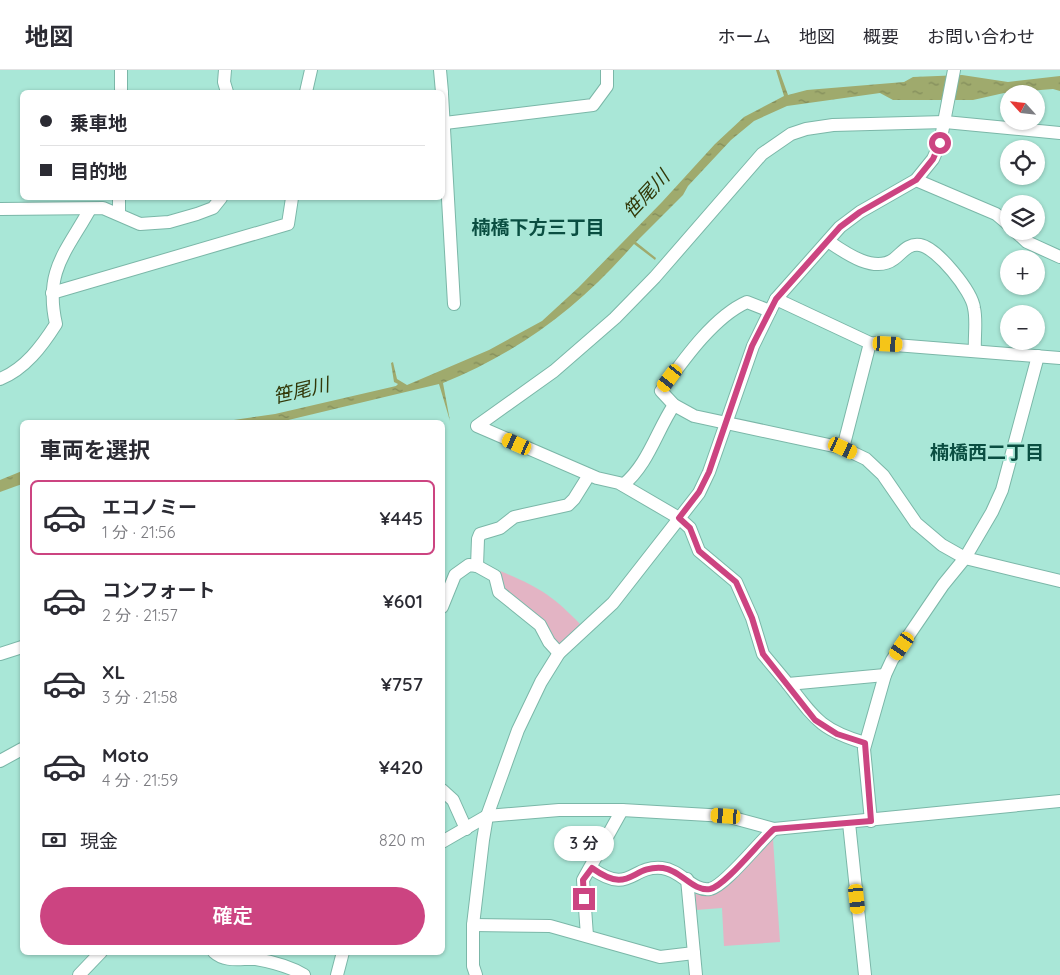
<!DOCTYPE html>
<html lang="ja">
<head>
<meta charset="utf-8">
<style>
	:root { --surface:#fff; --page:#f2f2f3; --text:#2b2b33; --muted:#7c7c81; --line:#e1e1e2; --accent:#cc4481 }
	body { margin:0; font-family:Quicksand,"Noto Sans JP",sans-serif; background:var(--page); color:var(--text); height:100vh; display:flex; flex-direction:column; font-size:19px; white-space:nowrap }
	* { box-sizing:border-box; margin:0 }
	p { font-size:16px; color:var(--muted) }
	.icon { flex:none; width:28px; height:28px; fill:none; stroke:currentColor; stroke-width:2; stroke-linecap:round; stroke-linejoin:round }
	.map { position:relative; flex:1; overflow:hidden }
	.details { position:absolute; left:20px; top:350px; width:425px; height:535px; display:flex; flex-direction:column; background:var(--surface); border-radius:8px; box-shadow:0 1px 4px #0004 }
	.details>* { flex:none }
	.hud { position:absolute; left:20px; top:20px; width:425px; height:110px; border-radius:8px; box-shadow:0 1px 4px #0004; display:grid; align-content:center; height:110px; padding:0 20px; background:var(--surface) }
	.needle { width:32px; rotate:297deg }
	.controls { position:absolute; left:1000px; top:15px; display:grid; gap:10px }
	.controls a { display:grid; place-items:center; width:45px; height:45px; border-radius:50%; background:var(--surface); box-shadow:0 1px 4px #0004; font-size:25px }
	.end { position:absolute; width:22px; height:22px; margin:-11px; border:6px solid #cc4481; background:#fff; box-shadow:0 0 0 2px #fff }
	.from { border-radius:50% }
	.bubble { position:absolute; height:35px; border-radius:18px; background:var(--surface); box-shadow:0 1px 4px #0004; font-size:16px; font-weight:600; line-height:35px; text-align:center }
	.car { position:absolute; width:15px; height:30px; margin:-15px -8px; border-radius:6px; box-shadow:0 0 4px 1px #0007; background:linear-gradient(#f5c518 24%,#345 0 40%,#f5c518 0 76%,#345 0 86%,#f5c518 0) }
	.hud b { display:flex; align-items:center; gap:18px; height:48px; font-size:19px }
	.hud b+b { border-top:1px solid var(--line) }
	.hud i { width:12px; height:12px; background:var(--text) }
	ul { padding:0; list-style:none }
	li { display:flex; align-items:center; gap:15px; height:75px; margin:0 10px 8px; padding:0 10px; border:2px solid transparent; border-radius:8px }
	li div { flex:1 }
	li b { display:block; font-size:19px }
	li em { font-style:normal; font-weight:600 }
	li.selected { border-color:var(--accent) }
	li>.icon { width:45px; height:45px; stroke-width:1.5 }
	h2 { padding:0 20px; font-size:22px; line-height:60px }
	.pay { display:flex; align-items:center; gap:12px; height:55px; padding:0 20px; font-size:19px }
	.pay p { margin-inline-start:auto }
	.primary-button { display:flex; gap:10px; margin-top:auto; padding:10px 20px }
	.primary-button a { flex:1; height:58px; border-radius:30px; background:var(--accent); color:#fff; font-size:20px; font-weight:600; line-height:58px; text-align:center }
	header { display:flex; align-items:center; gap:30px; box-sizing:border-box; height:70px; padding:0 25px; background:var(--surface); border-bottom:1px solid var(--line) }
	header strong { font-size:24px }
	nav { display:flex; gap:28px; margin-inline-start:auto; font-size:18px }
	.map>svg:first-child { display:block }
</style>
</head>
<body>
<header>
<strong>地図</strong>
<nav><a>ホーム</a><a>地図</a><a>概要</a><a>お問い合わせ</a></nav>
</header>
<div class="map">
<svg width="1060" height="905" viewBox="0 0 1060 905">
	<defs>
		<pattern id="water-ripples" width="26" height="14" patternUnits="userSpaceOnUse" patternTransform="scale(1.25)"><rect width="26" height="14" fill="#9faa6d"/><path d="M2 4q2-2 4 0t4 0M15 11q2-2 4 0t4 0" fill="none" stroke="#818b5a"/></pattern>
	</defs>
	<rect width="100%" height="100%" fill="#a9e7d7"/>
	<g fill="#e3b4c4">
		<path d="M 500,501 C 537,516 553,526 580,554 L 560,576 L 506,522 Z"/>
		<polygon points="773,769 780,872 724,876 722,838 696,840 695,824 711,825 726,817"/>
	</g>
	<g fill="url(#water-ripples)">
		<path d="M 776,0 L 779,0 L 788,25 L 807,20 L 904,12 L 913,7 L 962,5 L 1008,12 L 1060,6 L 1060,21 L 1053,19 L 1004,23 L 973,30 L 893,30 L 880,23 L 787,36 L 754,51 L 731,70 L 688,116 L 683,125 L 636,172 L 656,188 L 655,190 L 634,174 C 580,236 520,282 443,313 L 450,351 L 439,314 L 280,352 L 220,352 L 275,344 L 396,316 L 398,314 L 394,312 L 391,293 L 393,292 L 397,309 L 407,315 L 489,280 L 542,251 L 579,217 L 662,132 L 715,74 L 744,47 L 784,26 Z"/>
		<polygon points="22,401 22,414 0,422 0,410"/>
	</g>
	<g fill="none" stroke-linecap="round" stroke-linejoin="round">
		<g stroke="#7bb7a8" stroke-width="14">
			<g id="minor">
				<polyline points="225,0 224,12 227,22"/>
				<polyline points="440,0 442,22"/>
				<polyline points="121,22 121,0"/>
				<polyline points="306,22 311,0"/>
				<polyline points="442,24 454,234"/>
				<polyline points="445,53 593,35 607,16 607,0"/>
				<polyline points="916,110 996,144 1009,155"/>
				<polyline points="0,139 103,138 140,154 169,152 197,144 213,138 221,128"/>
				<polyline points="119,144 119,128"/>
				<polyline points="1015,161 1027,172 1060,187"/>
				<path d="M 828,171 C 844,182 874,204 894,189 C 902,183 908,173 920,175 C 937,178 972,221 974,238 C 977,251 974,267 975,280"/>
				<polyline points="52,223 288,154 292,128"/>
				<polyline points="776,229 870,273 1060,288"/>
				<path d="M 770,241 L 747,232 C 713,247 682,292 661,321 L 674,335 L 694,346 L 843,378 L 866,389 L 883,405 L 916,453 L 942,475 L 965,488 L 1060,511"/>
				<path d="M 0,309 C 25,299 42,276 56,254 C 44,201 66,182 90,139"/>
				<polyline points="843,378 870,273"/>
				<path d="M 623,415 C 648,395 657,360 674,335"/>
				<polyline points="477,496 478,469 480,464 500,458 514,447 568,435 574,429 589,405"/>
				<polyline points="442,537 455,505 469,495 477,496 495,506 499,522 540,555 549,572 559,583"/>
				<polyline points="0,584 22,577"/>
				<polyline points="885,605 788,614 763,584 752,548 736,512 699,481 690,458 679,448 619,413 597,408 477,356 554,301 615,248 655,207 762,84 791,64 806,59 833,55 945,52 1060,63"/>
				<path d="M 788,614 C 815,649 821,660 865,673"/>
				<polyline points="0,691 22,679"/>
				<polyline points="442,720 453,730 466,759"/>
				<polyline points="871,751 864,679 885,605 892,590 943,515 965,488 992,442 1002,420 1038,286"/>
				<polyline points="849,753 865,905"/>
				<polyline points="442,772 487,746 559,740 622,740 726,746 774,759 1060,731"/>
				<path d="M 591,798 C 631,826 630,795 662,798 C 681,800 693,822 710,819 C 725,816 760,771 774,759"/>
				<polyline points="687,809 696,905"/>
				<polyline points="473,855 550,856 660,887 694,883"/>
				<polyline points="587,866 583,810 622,740"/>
				<path d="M 214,882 C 226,893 242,888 256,889 C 273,892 289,896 304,905"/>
				<polyline points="79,905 101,882"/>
				<polyline points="337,905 343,882"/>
				<polyline points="476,905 473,896 473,855 483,770 487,746 518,660 541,612 559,583 613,533 699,423 709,402 753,276 776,229 840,157 860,142 916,110 933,89 940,73 954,0"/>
			</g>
		</g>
		<use href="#minor" stroke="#fff" stroke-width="12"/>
	</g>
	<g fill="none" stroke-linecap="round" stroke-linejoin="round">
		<path stroke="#cc4481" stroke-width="6" d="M 584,829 L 583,810 L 592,798 C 631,826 630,795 663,798 C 681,800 693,822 710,819 C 725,816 760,771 774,759 L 871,751 L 865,673 L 837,664 L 815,650 L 763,584 L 752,548 L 736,512 L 699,481 L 690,458 L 679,448 L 699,422 L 709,402 L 752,276 L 776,229 L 840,157 L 860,142 L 916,110 L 933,89 L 940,73"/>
	</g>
	<g text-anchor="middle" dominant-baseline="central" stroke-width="4" stroke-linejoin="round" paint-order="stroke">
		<g font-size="19" font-style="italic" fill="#323808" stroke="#a9e7d7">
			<text transform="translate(646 124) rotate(-47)">笹尾川</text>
			<text transform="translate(301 320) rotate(-13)">笹尾川</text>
		</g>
		<g font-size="19" font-weight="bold" fill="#0a4e41" stroke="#a9e7d7">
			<text x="538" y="157">楠橋下方三丁目</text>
			<text x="987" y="382">楠橋西二丁目</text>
		</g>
	</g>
</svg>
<div class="controls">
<a><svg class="needle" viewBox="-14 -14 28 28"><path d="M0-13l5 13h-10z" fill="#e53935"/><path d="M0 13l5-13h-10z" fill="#7c7c81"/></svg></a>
<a><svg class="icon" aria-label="locate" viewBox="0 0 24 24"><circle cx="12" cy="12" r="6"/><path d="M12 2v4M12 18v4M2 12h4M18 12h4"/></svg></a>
<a><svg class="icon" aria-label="layers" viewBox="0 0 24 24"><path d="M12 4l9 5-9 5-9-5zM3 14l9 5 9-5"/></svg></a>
<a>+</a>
<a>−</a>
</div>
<i class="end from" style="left:940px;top:73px"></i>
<i class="end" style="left:584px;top:829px"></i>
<div class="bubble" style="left:554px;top:756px;width:60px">3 分</div>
<i class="car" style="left:888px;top:274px;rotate:93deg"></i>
<i class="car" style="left:670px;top:308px;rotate:217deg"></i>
<i class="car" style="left:517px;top:374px;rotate:294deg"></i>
<i class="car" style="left:843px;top:378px;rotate:115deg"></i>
<i class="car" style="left:902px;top:576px;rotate:215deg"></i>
<i class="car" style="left:726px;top:746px;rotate:274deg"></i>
<i class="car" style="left:857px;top:829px;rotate:174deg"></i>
<div class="hud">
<b><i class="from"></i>乗車地</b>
<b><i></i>目的地</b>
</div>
<section class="details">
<h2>車両を選択</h2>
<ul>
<li class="selected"><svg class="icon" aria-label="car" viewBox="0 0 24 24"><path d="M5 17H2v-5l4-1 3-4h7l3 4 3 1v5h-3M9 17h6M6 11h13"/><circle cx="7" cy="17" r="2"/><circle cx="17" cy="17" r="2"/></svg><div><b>エコノミー</b><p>1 分 · 21:56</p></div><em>¥445</em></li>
<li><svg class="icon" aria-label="car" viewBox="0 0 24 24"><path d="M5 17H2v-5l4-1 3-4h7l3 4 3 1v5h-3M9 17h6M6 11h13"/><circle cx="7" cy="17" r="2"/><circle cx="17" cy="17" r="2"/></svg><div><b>コンフォート</b><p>2 分 · 21:57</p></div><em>¥601</em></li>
<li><svg class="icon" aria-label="car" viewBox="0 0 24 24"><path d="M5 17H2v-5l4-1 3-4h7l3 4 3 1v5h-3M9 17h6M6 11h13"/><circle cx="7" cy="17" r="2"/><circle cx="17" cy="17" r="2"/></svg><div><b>XL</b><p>3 分 · 21:58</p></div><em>¥757</em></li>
<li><svg class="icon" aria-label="car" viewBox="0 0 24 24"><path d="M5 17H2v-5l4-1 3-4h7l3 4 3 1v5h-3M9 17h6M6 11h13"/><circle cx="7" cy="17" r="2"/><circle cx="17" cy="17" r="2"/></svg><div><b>Moto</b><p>4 分 · 21:59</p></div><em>¥420</em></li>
</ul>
<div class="pay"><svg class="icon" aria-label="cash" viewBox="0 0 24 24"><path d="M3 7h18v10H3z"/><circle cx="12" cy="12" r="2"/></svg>現金<p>820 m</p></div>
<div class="primary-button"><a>確定</a></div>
</section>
</div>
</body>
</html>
